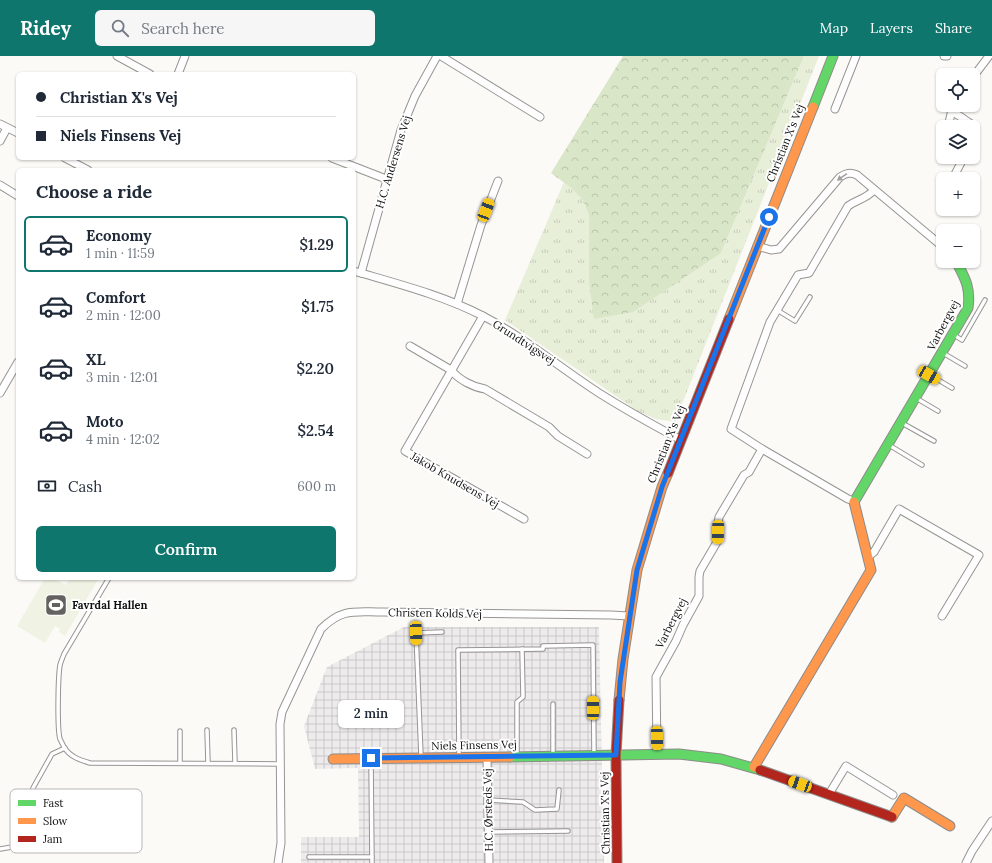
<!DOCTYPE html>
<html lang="en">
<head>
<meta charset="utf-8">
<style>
	:root { --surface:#fff; --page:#f6f6f7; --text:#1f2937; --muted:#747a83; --line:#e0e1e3; --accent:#0f766e }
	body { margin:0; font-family:Lora,serif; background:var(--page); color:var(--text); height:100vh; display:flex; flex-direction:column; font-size:15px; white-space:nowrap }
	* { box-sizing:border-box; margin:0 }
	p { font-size:13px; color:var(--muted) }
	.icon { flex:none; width:22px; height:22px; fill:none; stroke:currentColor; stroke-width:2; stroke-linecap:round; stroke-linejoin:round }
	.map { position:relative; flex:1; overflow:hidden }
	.drawer { position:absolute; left:16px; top:112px; width:340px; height:412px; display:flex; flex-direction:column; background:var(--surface); border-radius:6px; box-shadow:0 1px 3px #0004 }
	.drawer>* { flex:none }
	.guide { position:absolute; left:16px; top:16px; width:340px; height:88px; border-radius:6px; box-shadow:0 1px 3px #0004; display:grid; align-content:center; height:88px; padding:0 20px; background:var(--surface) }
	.tools { position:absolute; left:936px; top:12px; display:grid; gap:8px }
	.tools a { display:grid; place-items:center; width:44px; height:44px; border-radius:6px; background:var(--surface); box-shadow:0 1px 3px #0004; font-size:20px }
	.end { position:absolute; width:18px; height:18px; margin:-9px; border:5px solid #1a73e8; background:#fff; box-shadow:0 0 0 2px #fff }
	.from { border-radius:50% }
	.bubble { position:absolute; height:28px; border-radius:6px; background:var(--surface); box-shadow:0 1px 3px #0004; font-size:13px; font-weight:600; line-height:28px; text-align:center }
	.car { position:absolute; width:12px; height:24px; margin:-12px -6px; border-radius:5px; box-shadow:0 0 3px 1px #0007; background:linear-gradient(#f5c518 24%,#345 0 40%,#f5c518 0 76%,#345 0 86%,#f5c518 0) }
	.guide b { display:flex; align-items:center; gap:14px; height:38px; font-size:15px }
	.guide b+b { border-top:1px solid var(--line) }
	.guide i { width:10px; height:10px; background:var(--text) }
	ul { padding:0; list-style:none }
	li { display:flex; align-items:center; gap:12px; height:56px; margin:0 8px 6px; padding:0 12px; border:2px solid transparent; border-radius:6px }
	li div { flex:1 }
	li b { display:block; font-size:15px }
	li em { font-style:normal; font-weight:600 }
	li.selected { border-color:var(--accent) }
	li>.icon { width:36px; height:36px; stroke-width:1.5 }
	h2 { padding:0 20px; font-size:18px; line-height:48px }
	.pay { display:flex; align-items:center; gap:10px; height:44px; padding:0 20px; font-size:15px }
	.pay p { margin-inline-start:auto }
	.button { display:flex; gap:8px; margin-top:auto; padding:8px 20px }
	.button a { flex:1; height:46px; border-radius:6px; background:var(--accent); color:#fff; font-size:16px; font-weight:600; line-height:46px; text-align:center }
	header { display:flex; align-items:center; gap:24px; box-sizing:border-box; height:56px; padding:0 20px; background:var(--accent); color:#fff }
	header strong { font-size:19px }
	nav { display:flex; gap:22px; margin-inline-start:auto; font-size:14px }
	.search { width:280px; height:36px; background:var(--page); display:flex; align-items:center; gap:10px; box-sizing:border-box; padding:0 14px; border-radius:6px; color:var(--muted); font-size:15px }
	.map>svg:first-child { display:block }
</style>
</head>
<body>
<header>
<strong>Ridey</strong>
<div class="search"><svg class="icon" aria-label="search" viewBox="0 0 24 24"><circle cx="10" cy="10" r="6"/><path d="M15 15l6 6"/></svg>Search here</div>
<nav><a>Map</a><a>Layers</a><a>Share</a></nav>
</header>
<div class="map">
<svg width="992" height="807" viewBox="0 0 992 807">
	<defs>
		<pattern id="industrial-grid" width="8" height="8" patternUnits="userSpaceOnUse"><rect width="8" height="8" fill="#eeebed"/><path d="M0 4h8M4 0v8" fill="none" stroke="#cbc8ca"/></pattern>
		<pattern id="grass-tufts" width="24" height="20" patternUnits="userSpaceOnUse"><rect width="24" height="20" fill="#e8efd9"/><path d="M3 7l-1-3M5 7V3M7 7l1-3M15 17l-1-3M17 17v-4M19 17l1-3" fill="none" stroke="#c6ccb9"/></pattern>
		<pattern id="forest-crowns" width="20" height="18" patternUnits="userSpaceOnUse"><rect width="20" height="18" fill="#dae6c8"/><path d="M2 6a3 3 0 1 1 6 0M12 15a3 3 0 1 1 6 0" fill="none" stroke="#bac4ab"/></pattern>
	</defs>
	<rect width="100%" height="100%" fill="#fcfaf7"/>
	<polygon fill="url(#industrial-grid)" points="404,571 599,571 604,807 301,807 301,781 359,781 358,712 315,713 304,670 327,611"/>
	<polygon fill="url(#grass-tufts)" points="804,0 819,0 675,366 656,363 639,356 505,264 564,126 570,131 583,144 589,160 589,225 721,197"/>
	<polygon fill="url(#forest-crowns)" points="623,0 804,0 721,197 633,256 594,263 589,225 589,160 583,144 570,131 551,117"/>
	<polygon fill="#f0f3e3" points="45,522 53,522 66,529 70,522 99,522 65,580 59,576 60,573 55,570 45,587 17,570"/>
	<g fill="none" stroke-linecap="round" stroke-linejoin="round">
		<g stroke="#969594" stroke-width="5.5">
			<g id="lane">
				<polyline points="777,254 795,265 810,241"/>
				<polyline points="954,279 962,284 985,244"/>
				<polyline points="943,297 965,310"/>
				<polyline points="930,319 952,332"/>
				<polyline points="916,342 938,355"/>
				<polyline points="902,367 934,385"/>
				<polyline points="889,389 922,409"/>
				<path d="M 109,522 L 64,598 C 63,601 61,605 60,609 C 58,621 57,673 60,683 C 61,685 63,689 64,691 C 70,701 80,704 90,707 L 280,708"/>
				<polyline points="553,648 553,699"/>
				<polyline points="207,674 208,707"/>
				<polyline points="234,674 235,707"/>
				<polyline points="180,675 180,707"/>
				<polyline points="421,700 416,577 442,576"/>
				<polyline points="459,700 458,594 543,593 543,590 593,589 594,698"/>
				<polyline points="517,700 517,646 523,641 522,593"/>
				<polyline points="371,704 372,807"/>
				<polyline points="488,744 523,746 535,754 557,753 559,734"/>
				<polyline points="488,776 568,775"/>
				<polyline points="0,793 18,790 25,786 30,779 34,773 36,763 32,741 33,732 52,698 65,692"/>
				<polyline points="309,801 372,801"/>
			</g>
		</g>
		<g stroke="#969594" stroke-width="9">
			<g id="street">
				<polyline points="117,0 150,18"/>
				<polyline points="441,0 540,61"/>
				<polyline points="944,0 947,0"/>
				<polyline points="178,18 185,0"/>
				<polyline points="973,21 989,0"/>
				<polyline points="835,53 856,0"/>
				<polyline points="952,55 974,70 973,73"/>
				<polyline points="0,68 18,77"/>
				<polyline points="948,71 953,49"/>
				<polyline points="0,85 7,72"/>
				<polyline points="65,102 88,114"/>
				<polyline points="332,102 386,123"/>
				<polyline points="953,122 964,101"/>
				<polyline points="0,129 18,140"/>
				<path d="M 757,190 L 771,194 L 779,193 L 840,121 C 846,117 850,116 857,119 L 943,191"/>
				<path d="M 354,215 C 398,228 442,239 483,260 C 524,281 560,312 599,337 C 626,354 653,369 681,384"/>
				<polyline points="361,217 401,74 415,40 437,0"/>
				<polyline points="457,248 481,169 498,125"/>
				<polyline points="483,260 405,395 524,463"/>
				<path d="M 410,290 L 451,314 C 459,324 473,331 485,333 L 549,371 L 558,380 L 587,398"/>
				<polyline points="0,337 18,306"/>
				<path d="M 854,445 L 848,443 L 762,393 L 731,373 L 770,266 L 798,219 L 809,217 L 848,150 C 858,143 866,143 874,134"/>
				<polyline points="869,500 874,496 899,453 979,499 942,560"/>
				<polyline points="657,697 656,621 676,585 683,569 699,540 699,521 700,515 717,486 718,467 719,461 744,419 749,416 762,393"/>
				<polyline points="487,701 489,807"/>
				<polyline points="829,738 846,710 893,739"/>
				<path d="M 278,807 L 281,787 L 280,668 L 282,656 L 321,573 C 342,552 354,556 382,556 L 611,559 L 629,560"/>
				<polyline points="966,807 972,795 992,765"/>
			</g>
		</g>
		<g stroke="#8d8c8b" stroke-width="11">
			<g id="fast">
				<polyline points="813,51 833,0"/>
				<path d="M 854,446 L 968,252 C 971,232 965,222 956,205"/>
				<polyline points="510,701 679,698 721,703 760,714"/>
			</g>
		</g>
		<g stroke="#8d8c8b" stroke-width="11">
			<g id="slow">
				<polyline points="729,263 813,51"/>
				<polyline points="619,644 623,603 637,514 662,431 668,417"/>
				<polyline points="333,703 510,701"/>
				<polyline points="754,711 871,514 854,446"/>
				<polyline points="892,761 904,742 950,770"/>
			</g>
		</g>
		<g stroke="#8d8c8b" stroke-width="11">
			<g id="jam">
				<polyline points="668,417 729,263"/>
				<polyline points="760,714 892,761"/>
				<polyline points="617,807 616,699 619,644"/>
			</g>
		</g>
		<use href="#lane" stroke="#fffefe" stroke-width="3.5"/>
		<use href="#street" stroke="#fffefe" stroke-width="7"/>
		<use href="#fast" stroke="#63d668" stroke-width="9"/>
		<use href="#slow" stroke="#ff974d" stroke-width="9"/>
		<use href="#jam" stroke="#b3261e" stroke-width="9"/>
	</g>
	<defs><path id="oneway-solid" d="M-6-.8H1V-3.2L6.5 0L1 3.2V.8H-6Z"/></defs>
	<use fill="#9f9f9f" href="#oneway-solid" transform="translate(842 121) rotate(145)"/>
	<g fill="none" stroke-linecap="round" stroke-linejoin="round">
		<polyline stroke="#1a73e8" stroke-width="5" points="371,702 616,699 620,626 637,514 662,431 769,161"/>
	</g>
	<defs>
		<g id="stadium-square" transform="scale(1.15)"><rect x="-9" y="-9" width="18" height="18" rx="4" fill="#636261" stroke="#fff"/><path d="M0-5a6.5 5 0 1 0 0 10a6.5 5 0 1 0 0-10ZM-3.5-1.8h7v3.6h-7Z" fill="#fff"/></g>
	</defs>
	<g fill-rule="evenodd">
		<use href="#stadium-square" x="56" y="549"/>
	</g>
	<g text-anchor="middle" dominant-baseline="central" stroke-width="4" stroke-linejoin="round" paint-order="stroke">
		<g font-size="11" fill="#101010" stroke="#fff">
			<text transform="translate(785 87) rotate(-68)">Christian X's Vej</text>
			<text transform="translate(393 106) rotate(-73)">H.C. Andersens Vej</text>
			<text transform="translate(943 269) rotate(-62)">Varbergvej</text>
			<text transform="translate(524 286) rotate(33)">Grundtvigsvej</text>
			<text transform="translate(666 388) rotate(-68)">Christian X's Vej</text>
			<text transform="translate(455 424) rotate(30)">Jakob Knudsens Vej</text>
			<text transform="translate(435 557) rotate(1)">Christen Kolds Vej</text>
			<text transform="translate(671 567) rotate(-63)">Varbergvej</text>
			<text transform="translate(474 689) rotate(-1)">Niels Finsens Vej</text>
			<text transform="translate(488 754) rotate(-91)">H.C. Ørsteds Vej</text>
			<text transform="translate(605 757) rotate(-91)">Christian X's Vej</text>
		</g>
		<g font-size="11" font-weight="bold" fill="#101010" stroke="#fff" text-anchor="start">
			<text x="72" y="549">Favrdal Hallen</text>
		</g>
	</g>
	<rect x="10" y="733" width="132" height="64" rx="6" fill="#fff" stroke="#b7b7b7" stroke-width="1"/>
	<rect x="18" y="744" width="18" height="6" fill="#63d668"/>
	<rect x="18" y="762" width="18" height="6" fill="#ff974d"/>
	<rect x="18" y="780" width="18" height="6" fill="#b3261e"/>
	<g font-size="11" fill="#101010">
		<text x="43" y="751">Fast</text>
		<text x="43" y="769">Slow</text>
		<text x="43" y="787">Jam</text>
	</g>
</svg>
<div class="tools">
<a><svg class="icon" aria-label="locate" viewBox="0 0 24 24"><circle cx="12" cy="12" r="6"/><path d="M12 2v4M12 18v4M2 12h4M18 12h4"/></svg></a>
<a><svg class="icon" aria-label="layers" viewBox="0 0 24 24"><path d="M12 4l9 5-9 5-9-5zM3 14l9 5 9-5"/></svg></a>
<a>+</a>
<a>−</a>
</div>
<i class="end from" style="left:769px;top:161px"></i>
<i class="end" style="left:371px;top:702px"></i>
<div class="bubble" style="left:338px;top:644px;width:66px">2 min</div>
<i class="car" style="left:486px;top:154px;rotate:21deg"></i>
<i class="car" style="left:929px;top:319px;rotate:120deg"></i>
<i class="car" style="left:718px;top:476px;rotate:181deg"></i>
<i class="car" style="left:416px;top:577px;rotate:178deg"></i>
<i class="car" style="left:593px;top:652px;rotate:0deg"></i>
<i class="car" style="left:657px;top:682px;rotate:179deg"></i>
<i class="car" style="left:800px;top:728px;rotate:290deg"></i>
<div class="guide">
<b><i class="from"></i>Christian X's Vej</b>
<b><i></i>Niels Finsens Vej</b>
</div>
<section class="drawer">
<h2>Choose a ride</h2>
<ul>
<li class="selected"><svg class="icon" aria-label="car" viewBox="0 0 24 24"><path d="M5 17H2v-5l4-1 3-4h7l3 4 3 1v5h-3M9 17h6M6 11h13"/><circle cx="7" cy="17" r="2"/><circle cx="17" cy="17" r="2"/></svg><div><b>Economy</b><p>1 min · 11:59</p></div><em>$1.29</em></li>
<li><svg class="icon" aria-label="car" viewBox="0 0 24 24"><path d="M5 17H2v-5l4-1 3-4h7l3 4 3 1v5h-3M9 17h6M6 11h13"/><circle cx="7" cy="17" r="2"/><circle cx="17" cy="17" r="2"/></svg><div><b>Comfort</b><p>2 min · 12:00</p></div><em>$1.75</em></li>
<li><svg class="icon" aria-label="car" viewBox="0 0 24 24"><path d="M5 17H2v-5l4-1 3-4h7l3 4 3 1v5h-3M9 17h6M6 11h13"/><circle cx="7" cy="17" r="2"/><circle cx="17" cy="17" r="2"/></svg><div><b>XL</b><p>3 min · 12:01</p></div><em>$2.20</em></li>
<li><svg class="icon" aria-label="car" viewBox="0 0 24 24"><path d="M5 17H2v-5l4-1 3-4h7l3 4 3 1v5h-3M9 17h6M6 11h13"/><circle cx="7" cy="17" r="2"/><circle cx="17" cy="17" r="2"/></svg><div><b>Moto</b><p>4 min · 12:02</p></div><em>$2.54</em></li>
</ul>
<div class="pay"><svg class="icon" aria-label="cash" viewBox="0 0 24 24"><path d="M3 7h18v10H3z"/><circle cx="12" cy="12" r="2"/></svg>Cash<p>600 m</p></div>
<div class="button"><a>Confirm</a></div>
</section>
</div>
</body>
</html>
